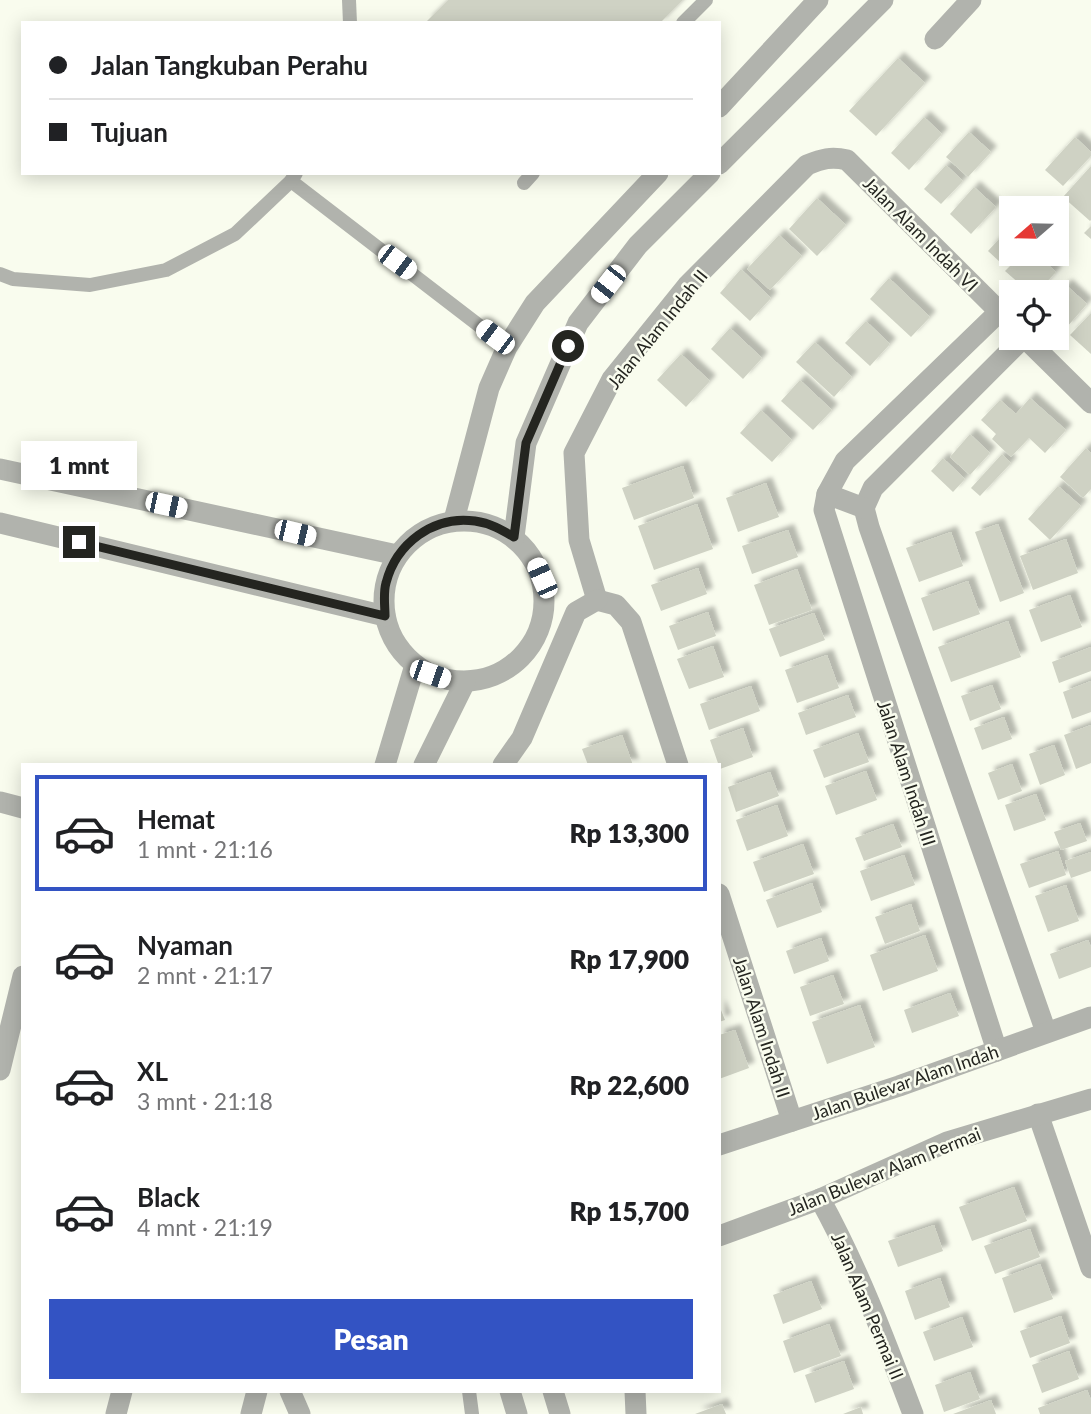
<!DOCTYPE html>
<html lang="id">
<head>
<meta charset="utf-8">
<style>
	:root { --surface:#fff; --page:#f2f2f2; --text:#202124; --muted:#757577; --line:#e0e0e0; --accent:#3353c3 }
	body { margin:0; font-family:Lato,sans-serif; background:var(--page); color:var(--text); height:100vh; display:flex; flex-direction:column; font-size:26px; white-space:nowrap }
	* { box-sizing:border-box; margin:0 }
	p { font-size:23px; color:var(--muted) }
	.icon { flex:none; width:38px; height:38px; fill:none; stroke:currentColor; stroke-width:2; stroke-linecap:round; stroke-linejoin:round }
	.map { position:relative; flex:1; overflow:hidden }
	.panel { position:absolute; left:21px; top:763px; width:700px; height:630px; display:flex; flex-direction:column; background:var(--surface); border-radius:0px; box-shadow:0 4px 18px #0003 }
	.panel>* { flex:none }
	.top-card { position:absolute; left:21px; top:21px; width:700px; height:154px; border-radius:0px; box-shadow:0 4px 18px #0003; display:grid; align-content:center; height:154px; padding:0 28px; background:var(--surface) }
	.needle { width:46px; rotate:250deg }
	.controls { position:absolute; left:999px; top:196px; display:grid; gap:14px }
	.controls a { display:grid; place-items:center; width:70px; height:70px; border-radius:0px; background:var(--surface); box-shadow:0 4px 18px #0003; font-size:35px }
	.end { position:absolute; width:32px; height:32px; margin:-16px; border:9px solid #242520; background:#fff; box-shadow:0 0 0 4px #fff }
	.from { border-radius:50% }
	.bubble { position:absolute; height:49px; border-radius:0px; background:var(--surface); box-shadow:0 4px 18px #0003; font-size:23px; font-weight:800; line-height:49px; text-align:center }
	.car { position:absolute; width:21px; height:42px; margin:-21px -10px; border-radius:9px; box-shadow:0 0 5px 2px #0007; background:linear-gradient(#fff 24%,#345 0 40%,#fff 0 76%,#345 0 86%,#fff 0) }
	.top-card b { display:flex; align-items:center; gap:24px; height:66px; font-size:26px }
	.top-card b+b { border-top:2px solid var(--line) }
	.top-card i { width:18px; height:18px; background:var(--text) }
	ul { padding:12px 0 0; list-style:none }
	li { display:flex; align-items:center; gap:21px; height:116px; margin:0 14px 10px; padding:0 14px; border:4px solid transparent; border-radius:0px }
	li div { flex:1 }
	li b { display:block; font-size:26px }
	li em { font-style:normal; font-weight:800 }
	li.selected { border-color:var(--accent) }
	li>.icon { width:63px; height:63px; stroke-width:1.5 }
	.cta { display:flex; gap:14px; margin-top:auto; padding:14px 28px }
	.cta a { flex:1; height:80px; border-radius:0px; background:var(--accent); color:#fff; font-size:28px; font-weight:800; line-height:80px; text-align:center }
	.map>svg:first-child { display:block }
</style>
</head>
<body>
<div class="map">
<svg width="1091" height="1414" viewBox="0 0 1091 1414">
	<defs>
		<filter id="shadow"><feDropShadow dx="6" dy="-6" stdDeviation="2" flood-color="#0004"/></filter>
	</defs>
	<rect width="100%" height="100%" fill="#f9fcee"/>
	<g fill="#cfd2c4" filter="url(#shadow)">
		<polygon points="448,0 683,0 660,23 425,23"/>
		<polygon points="898,58 925,83 876,136 849,111"/>
		<polygon points="924,117 942,134 909,170 891,153"/>
		<polygon points="969,132 991,152 968,177 946,157"/>
		<polygon points="1075,137 1091,152 1091,156 1063,186 1045,170"/>
		<polygon points="946,165 963,181 941,204 924,189"/>
		<polygon points="1091,166 1091,220 1090,221 1063,197"/>
		<polygon points="974,187 996,207 971,234 950,214"/>
		<polygon points="817,198 846,225 817,256 789,229"/>
		<polygon points="1012,225 1012,252 1001,263 988,251"/>
		<polygon points="1091,226 1091,239 1084,233"/>
		<polygon points="779,235 802,256 770,290 747,269"/>
		<polygon points="1022,254 1036,254 1056,272 1037,292 1029,292 1005,271"/>
		<polygon points="741,269 771,298 750,321 720,293"/>
		<polygon points="889,278 930,317 911,337 870,299"/>
		<polygon points="1066,285 1087,304 1066,328 1057,319 1057,295"/>
		<polygon points="1091,313 1091,354 1070,335"/>
		<polygon points="866,321 890,344 870,366 845,343"/>
		<polygon points="730,328 762,358 743,379 711,349"/>
		<polygon points="815,342 852,377 834,397 796,362"/>
		<polygon points="681,354 710,381 686,407 657,380"/>
		<polygon points="800,380 832,410 813,430 781,401"/>
		<polygon points="1030,398 1066,430 1045,453 1029,438 1011,457 992,439 996,434 981,420 1000,400 1016,414"/>
		<polygon points="761,410 792,440 772,462 740,433"/>
		<polygon points="970,434 990,453 970,475 950,457"/>
		<polygon points="1086,448 1091,453 1091,489 1083,498 1060,477"/>
		<polygon points="1002,454 1011,463 980,496 971,488"/>
		<polygon points="943,458 965,479 953,492 931,471"/>
		<polygon points="683,466 694,498 634,520 622,488"/>
		<polygon points="766,483 779,517 738,532 726,498"/>
		<polygon points="1058,486 1081,506 1050,540 1028,519"/>
		<polygon points="697,504 713,549 654,570 638,526"/>
		<polygon points="998,524 1024,593 1000,602 975,532"/>
		<polygon points="788,530 798,557 752,574 742,546"/>
		<polygon points="951,532 963,566 919,582 906,548"/>
		<polygon points="1066,539 1078,573 1033,590 1020,556"/>
		<polygon points="698,568 707,594 661,611 651,585"/>
		<polygon points="797,569 812,610 769,625 754,585"/>
		<polygon points="968,581 980,614 933,631 921,598"/>
		<polygon points="1070,595 1082,627 1041,642 1029,610"/>
		<polygon points="708,612 716,636 678,650 669,626"/>
		<polygon points="814,613 825,640 780,657 769,629"/>
		<polygon points="1008,621 1021,657 951,682 938,647"/>
		<polygon points="713,646 724,677 689,689 677,659"/>
		<polygon points="1091,647 1091,671 1059,683 1052,662"/>
		<polygon points="827,655 839,688 797,703 785,670"/>
		<polygon points="1091,681 1091,712 1072,719 1063,692"/>
		<polygon points="992,685 1001,709 970,721 961,696"/>
		<polygon points="751,686 760,711 709,730 700,704"/>
		<polygon points="848,695 856,717 806,735 798,713"/>
		<polygon points="1004,717 1012,739 982,750 974,728"/>
		<polygon points="1091,725 1091,763 1076,769 1064,735"/>
		<polygon points="743,728 753,757 720,769 710,740"/>
		<polygon points="858,733 869,762 824,778 813,750"/>
		<polygon points="622,735 633,765 588,765 582,749"/>
		<polygon points="1054,745 1065,775 1040,785 1029,754"/>
		<polygon points="1012,764 1022,791 998,800 988,773"/>
		<polygon points="866,771 877,800 836,815 825,786"/>
		<polygon points="770,772 779,796 736,812 728,787"/>
		<polygon points="1036,794 1046,820 1014,831 1005,805"/>
		<polygon points="777,805 788,836 747,851 736,820"/>
		<polygon points="1080,823 1087,841 1061,850 1054,832"/>
		<polygon points="893,824 902,847 864,861 855,838"/>
		<polygon points="803,844 814,874 764,892 753,862"/>
		<polygon points="1058,851 1066,875 1029,888 1020,864"/>
		<polygon points="1091,852 1091,871 1071,878 1065,861"/>
		<polygon points="904,855 915,885 871,901 860,871"/>
		<polygon points="812,883 822,912 777,928 766,900"/>
		<polygon points="1066,885 1079,921 1048,932 1035,896"/>
		<polygon points="911,904 920,931 885,944 875,917"/>
		<polygon points="925,935 938,971 883,991 870,955"/>
		<polygon points="821,938 829,961 794,974 786,951"/>
		<polygon points="1088,940 1091,947 1091,967 1059,979 1050,954"/>
		<polygon points="833,975 844,1004 810,1016 800,987"/>
		<polygon points="950,993 959,1016 912,1033 904,1010"/>
		<polygon points="719,1005 725,1020 719,1022"/>
		<polygon points="860,1005 875,1047 827,1064 812,1022"/>
		<polygon points="735,1030 749,1068 719,1079 719,1035"/>
		<polygon points="1014,1187 1027,1221 972,1241 959,1207"/>
		<polygon points="934,1225 943,1251 898,1267 888,1241"/>
		<polygon points="1030,1229 1040,1257 995,1274 984,1246"/>
		<polygon points="1040,1264 1053,1299 1014,1313 1002,1278"/>
		<polygon points="940,1278 950,1307 915,1320 905,1291"/>
		<polygon points="811,1281 822,1309 783,1324 773,1295"/>
		<polygon points="1061,1316 1070,1343 1030,1358 1020,1331"/>
		<polygon points="962,1317 973,1347 934,1361 923,1332"/>
		<polygon points="829,1324 841,1356 794,1373 783,1341"/>
		<polygon points="1069,1351 1079,1379 1042,1393 1032,1365"/>
		<polygon points="844,1361 854,1389 815,1403 805,1375"/>
		<polygon points="970,1372 980,1399 944,1412 935,1385"/>
		<polygon points="1087,1390 1091,1400 1091,1414 1040,1414 1038,1408"/>
		<polygon points="991,1400 996,1414 953,1414"/>
		<polygon points="722,1404 726,1414 695,1414"/>
		<polygon points="861,1407 863,1414 843,1414"/>
	</g>
	<g fill="none" stroke-linecap="round" stroke-linejoin="round">
		<g stroke="#b1b3ad" stroke-width="14">
			<polyline points="349,0 350,23"/>
			<polyline points="683,23 706,0"/>
			<polyline points="291,181 507,347"/>
			<polyline points="524,183 533,173"/>
			<polyline points="0,274 13,279 90,285 166,270 235,234 291,181 296,173"/>
			<polyline points="469,1391 472,1414"/>
		</g>
		<g stroke="#b1b3ad" stroke-width="21">
			<polyline points="935,39 971,0"/>
			<polyline points="719,107 818,0"/>
			<polyline points="719,164 883,0"/>
			<polyline points="1023,338 873,488 864,508 869,527 1046,1032"/>
			<polyline points="1025,338 1091,403"/>
			<polyline points="0,469 397,555"/>
			<polyline points="827,494 864,508"/>
			<polyline points="454,520 489,388 507,347 535,303 658,173"/>
			<circle cx="464" cy="601" r="80"/>
			<polyline points="0,523 385,616"/>
			<polyline points="514,537 526,443 578,323 638,245 710,173"/>
			<path d="M 597,600 L 579,540 L 574,453 L 612,379 L 687,286 L 807,165 C 822,159 831,156 847,160 L 1012,324"/>
			<polyline points="597,600 616,605 631,622 678,765"/>
			<polyline points="385,765 415,665"/>
			<polyline points="424,765 465,682"/>
			<polyline points="503,765 522,738 576,612 597,600"/>
			<polyline points="0,802 23,808"/>
			<polyline points="719,894 792,1121"/>
			<polyline points="997,1051 824,510 827,494 845,461 999,312"/>
			<polyline points="0,1070 23,976"/>
			<polyline points="1038,1114 1091,1268"/>
			<polyline points="719,1145 899,1086 1091,1017"/>
			<path d="M 820,1199 C 858,1268 885,1340 913,1414"/>
			<polyline points="719,1236 820,1199 947,1142 1091,1099"/>
			<polyline points="290,1391 300,1414"/>
			<polyline points="510,1391 517,1414"/>
			<polyline points="553,1391 560,1414"/>
			<polyline points="635,1391 636,1414"/>
			<polyline points="116,1414 122,1391"/>
			<polyline points="251,1414 257,1391"/>
		</g>
	</g>
	<g fill="none" stroke-linecap="round" stroke-linejoin="round">
		<path stroke="#242520" stroke-width="9" d="M 79,542 L 385,616 C 385,606 383,593 386,583 C 396,544 433,515 475,521 C 490,523 502,530 514,537 L 526,443 L 568,346"/>
	</g>
	<g text-anchor="middle" dominant-baseline="central" stroke-width="5" stroke-linejoin="round" paint-order="stroke">
		<g font-size="18" fill="#242520" stroke="#f9fcee">
			<text transform="translate(921 234) rotate(45)">Jalan Alam Indah VI</text>
			<text transform="translate(657 329) rotate(-51)">Jalan Alam Indah II</text>
			<text transform="translate(907 773) rotate(72)">Jalan Alam Indah III</text>
			<text transform="translate(762 1027) rotate(72)">Jalan Alam Indah II</text>
			<text transform="translate(905 1082) rotate(-19)">Jalan Bulevar Alam Indah</text>
			<text transform="translate(884 1171) rotate(-22)">Jalan Bulevar Alam Permai</text>
			<text transform="translate(868 1306) rotate(67)">Jalan Alam Permai II</text>
		</g>
	</g>
</svg>
<div class="controls">
<a><svg class="needle" viewBox="-14 -14 28 28"><path d="M0-13l5 13h-10z" fill="#e53935"/><path d="M0 13l5-13h-10z" fill="#757577"/></svg></a>
<a><svg class="icon" aria-label="locate" viewBox="0 0 24 24"><circle cx="12" cy="12" r="6"/><path d="M12 2v4M12 18v4M2 12h4M18 12h4"/></svg></a>
</div>
<i class="end from" style="left:568px;top:346px"></i>
<i class="end" style="left:79px;top:542px"></i>
<div class="bubble" style="left:21px;top:441px;width:116px">1 mnt</div>
<i class="car" style="left:397px;top:262px;rotate:127deg"></i>
<i class="car" style="left:608px;top:284px;rotate:218deg"></i>
<i class="car" style="left:495px;top:337px;rotate:307deg"></i>
<i class="car" style="left:166px;top:505px;rotate:102deg"></i>
<i class="car" style="left:295px;top:533px;rotate:103deg"></i>
<i class="car" style="left:542px;top:578px;rotate:336deg"></i>
<i class="car" style="left:430px;top:674px;rotate:109deg"></i>
<div class="top-card">
<b><i class="from"></i>Jalan Tangkuban Perahu</b>
<b><i></i>Tujuan</b>
</div>
<section class="panel">
<ul>
<li class="selected"><svg class="icon" aria-label="car" viewBox="0 0 24 24"><path d="M5 17H2v-5l4-1 3-4h7l3 4 3 1v5h-3M9 17h6M6 11h13"/><circle cx="7" cy="17" r="2"/><circle cx="17" cy="17" r="2"/></svg><div><b>Hemat</b><p>1 mnt · 21:16</p></div><em>Rp 13,300</em></li>
<li><svg class="icon" aria-label="car" viewBox="0 0 24 24"><path d="M5 17H2v-5l4-1 3-4h7l3 4 3 1v5h-3M9 17h6M6 11h13"/><circle cx="7" cy="17" r="2"/><circle cx="17" cy="17" r="2"/></svg><div><b>Nyaman</b><p>2 mnt · 21:17</p></div><em>Rp 17,900</em></li>
<li><svg class="icon" aria-label="car" viewBox="0 0 24 24"><path d="M5 17H2v-5l4-1 3-4h7l3 4 3 1v5h-3M9 17h6M6 11h13"/><circle cx="7" cy="17" r="2"/><circle cx="17" cy="17" r="2"/></svg><div><b>XL</b><p>3 mnt · 21:18</p></div><em>Rp 22,600</em></li>
<li><svg class="icon" aria-label="car" viewBox="0 0 24 24"><path d="M5 17H2v-5l4-1 3-4h7l3 4 3 1v5h-3M9 17h6M6 11h13"/><circle cx="7" cy="17" r="2"/><circle cx="17" cy="17" r="2"/></svg><div><b>Black</b><p>4 mnt · 21:19</p></div><em>Rp 15,700</em></li>
</ul>
<div class="cta"><a>Pesan</a></div>
</section>
</div>
</body>
</html>
